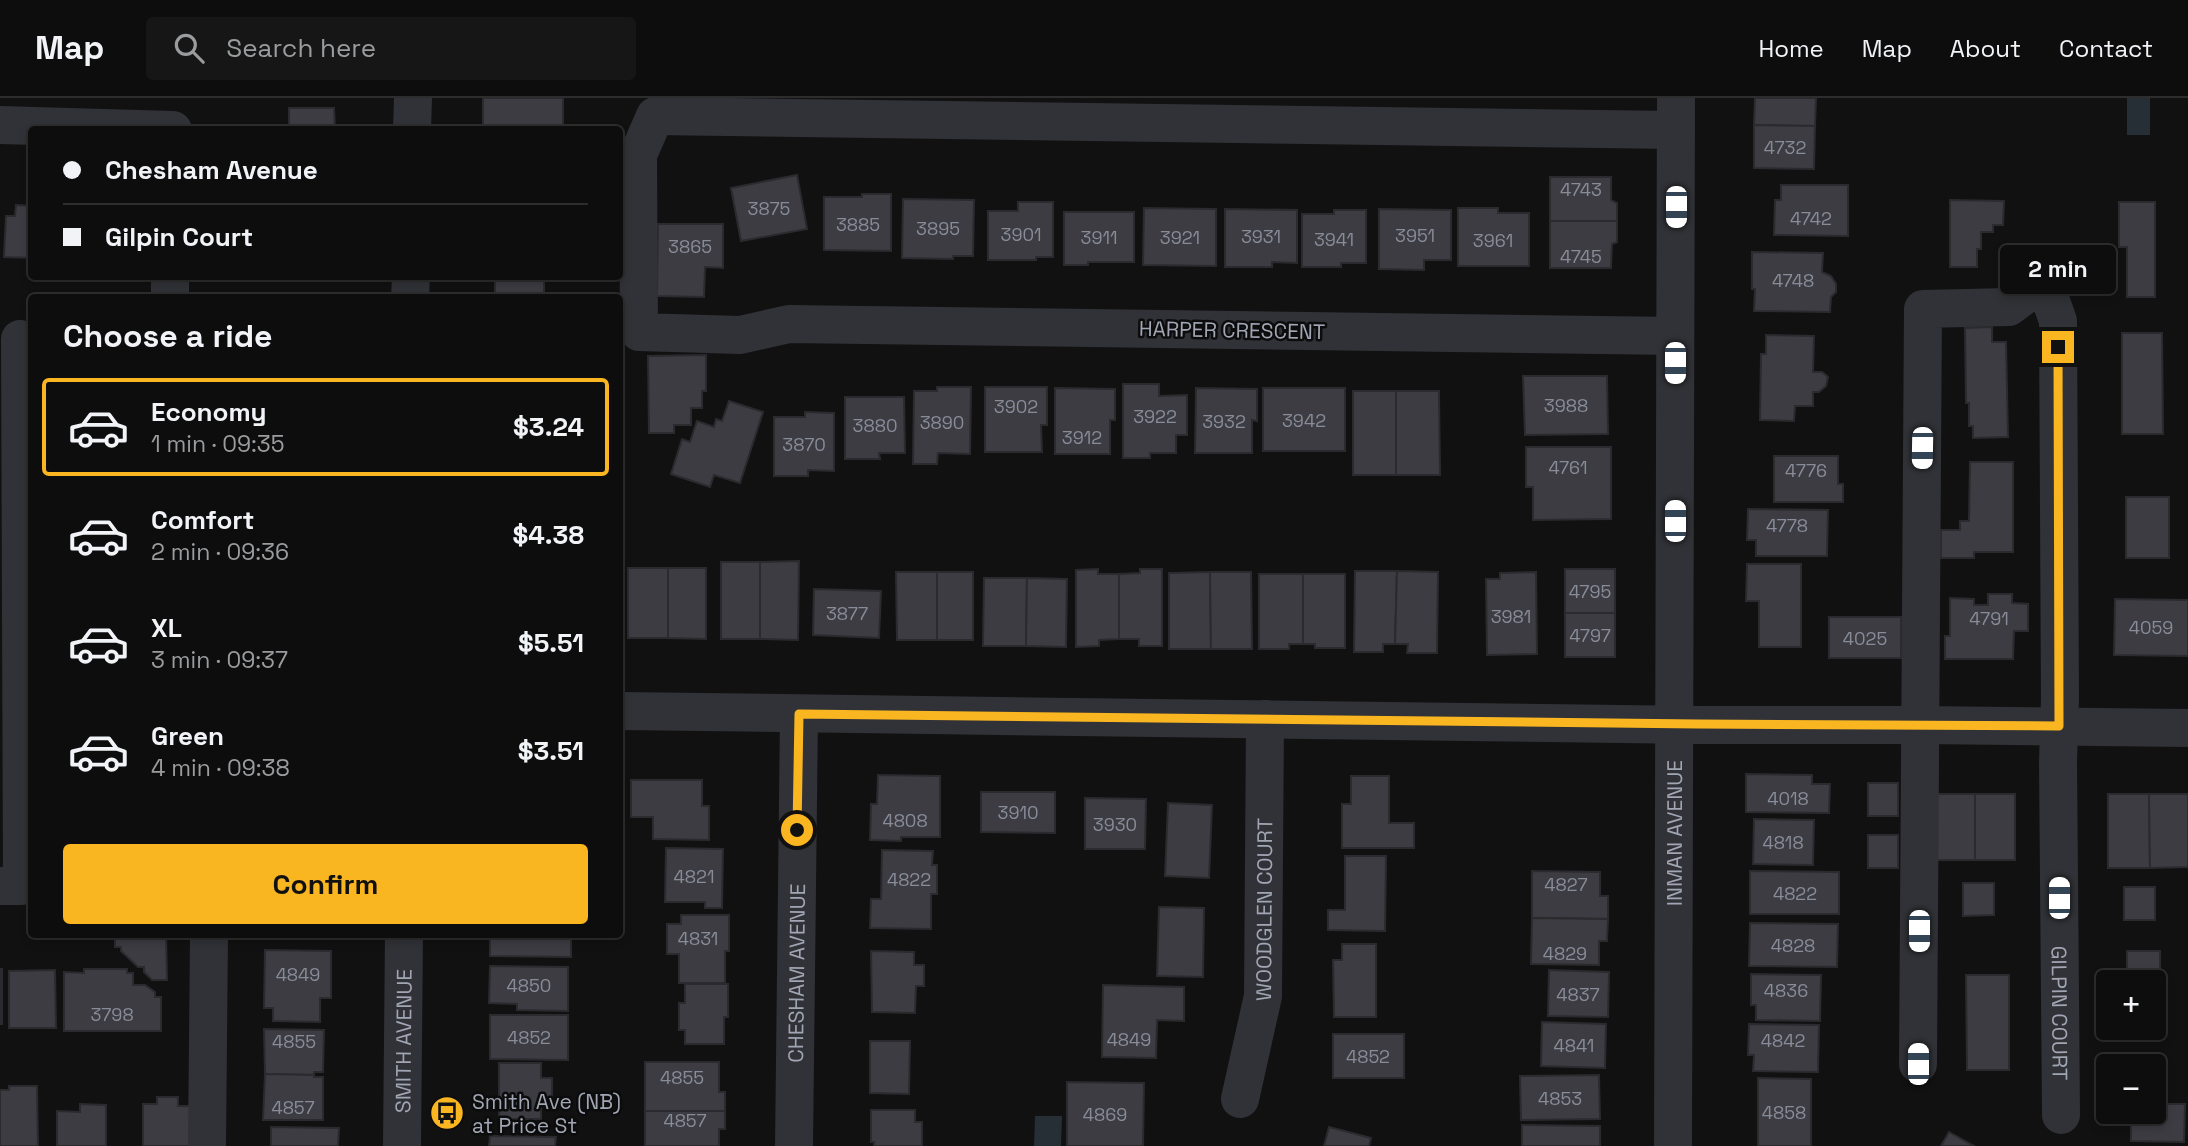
<!DOCTYPE html>
<html lang="en">
<head>
<meta charset="utf-8">
<style>
	:root { --surface:#0d0d0e; --page:#161617; --text:#f1f3f6; --muted:#9a9c9e; --line:#2d2d2e; --accent:#fab620 }
	body { margin:0; font-family:"Space Grotesk",sans-serif; background:var(--page); color:var(--text); height:100vh; display:flex; flex-direction:column; font-size:26px; white-space:nowrap }
	* { box-sizing:border-box; margin:0 }
	p { font-size:23px; color:var(--muted) }
	.icon { flex:none; width:38px; height:38px; fill:none; stroke:currentColor; stroke-width:2; stroke-linecap:round; stroke-linejoin:round }
	.map { position:relative; flex:1; overflow:hidden }
	.drawer { position:absolute; left:28px; top:196px; width:595px; height:644px; display:flex; flex-direction:column; background:var(--surface); border-radius:7px; box-shadow:0 4px 10px #0003,0 0 0 2px var(--line) }
	.drawer>* { flex:none }
	.hud { position:absolute; left:28px; top:28px; width:595px; height:154px; border-radius:7px; box-shadow:0 4px 10px #0003,0 0 0 2px var(--line); display:grid; align-content:center; height:154px; padding:0 35px; background:var(--surface) }
	.fabs { position:absolute; left:2096px; top:872px; display:grid; gap:14px }
	.fabs a { display:grid; place-items:center; width:70px; height:70px; border-radius:7px; background:var(--surface); box-shadow:0 4px 10px #0003,0 0 0 2px var(--line); font-size:35px }
	.end { position:absolute; width:32px; height:32px; margin:-16px; border:9px solid #fab620; background:#111; box-shadow:0 0 0 4px #111 }
	.from { border-radius:50% }
	.bubble { position:absolute; height:49px; border-radius:7px; background:var(--surface); box-shadow:0 4px 10px #0003,0 0 0 2px var(--line); font-size:23px; font-weight:700; line-height:49px; text-align:center }
	.car { position:absolute; width:21px; height:42px; margin:-21px -10px; border-radius:9px; box-shadow:0 0 5px 2px #0007; background:linear-gradient(#fff 24%,#345 0 40%,#fff 0 76%,#345 0 86%,#fff 0) }
	.hud b { display:flex; align-items:center; gap:24px; height:66px; font-size:26px }
	.hud b+b { border-top:2px solid var(--line) }
	.hud i { width:18px; height:18px; background:var(--text) }
	ul { padding:0; list-style:none }
	li { display:flex; align-items:center; gap:21px; height:98px; margin:0 14px 10px; padding:0 21px; border:4px solid transparent; border-radius:7px }
	li div { flex:1 }
	li b { display:block; font-size:26px }
	li em { font-style:normal; font-weight:700 }
	li.current { border-color:var(--accent) }
	li>.icon { width:63px; height:63px; stroke-width:1.5 }
	h2 { padding:0 35px; font-size:32px; line-height:84px }
	.primary-button { display:flex; gap:14px; margin-top:auto; padding:14px 35px }
	.primary-button a { flex:1; height:80px; border-radius:7px; background:var(--accent); color:#111; font-size:28px; font-weight:700; line-height:80px; text-align:center }
	header { display:flex; align-items:center; gap:42px; box-sizing:border-box; height:98px; padding:0 35px; background:var(--surface); border-bottom:2px solid var(--line) }
	header strong { font-size:33px }
	nav { display:flex; gap:38px; margin-inline-start:auto; font-size:24px }
	.search { width:490px; height:63px; background:var(--page); display:flex; align-items:center; gap:18px; box-sizing:border-box; padding:0 24px; border-radius:7px; color:var(--muted); font-size:26px }
	.map>svg:first-child { display:block }
</style>
</head>
<body>
<header>
<strong>Map</strong>
<div class="search"><svg class="icon" aria-label="search" viewBox="0 0 24 24"><circle cx="10" cy="10" r="6"/><path d="M15 15l6 6"/></svg>Search here</div>
<nav><a>Home</a><a>Map</a><a>About</a><a>Contact</a></nav>
</header>
<div class="map">
<svg width="2188" height="1048" viewBox="0 0 2188 1048">
	<rect width="100%" height="100%" fill="#111112"/>
	<g fill="#272f36">
		<rect x="2127" y="0" width="23" height="37"/>
		<polygon points="1035,1018 1062,1018 1061,1048 1034,1048"/>
	</g>
	<g fill="#3c3c42" stroke="#2b2a2e" stroke-width="2">
		<rect x="483" y="0" width="80" height="32"/>
		<polygon points="1755,0 1816,0 1815,28 1754,27"/>
		<polygon points="289,10 334,10 335,32 289,32"/>
		<polygon points="1754,27 1815,28 1814,71 1754,70"/>
		<polygon points="797,77 807,131 741,143 731,90"/>
		<polygon points="1550,79 1611,79 1611,102 1617,105 1617,123 1550,123"/>
		<polygon points="1781,87 1848,87 1848,138 1774,137 1775,102 1781,102"/>
		<polygon points="862,96 891,96 891,153 824,152 824,99 862,99"/>
		<polygon points="903,101 974,102 973,158 953,158 953,161 902,160"/>
		<polygon points="1950,102 2004,103 2003,127 1993,127 1993,134 1981,134 1981,151 1977,151 1977,169 1950,169"/>
		<polygon points="1018,104 1053,104 1053,159 1036,159 1036,162 988,162 988,113 1018,113"/>
		<polygon points="2119,104 2155,104 2155,199 2127,199 2127,149 2119,149"/>
		<polygon points="16,107 32,108 32,160 4,159 6,118 15,118"/>
		<polygon points="1144,110 1216,111 1216,168 1143,167"/>
		<polygon points="1458,110 1498,110 1498,115 1529,115 1529,168 1458,168"/>
		<polygon points="1225,111 1297,112 1297,165 1272,164 1272,169 1225,169"/>
		<polygon points="1379,111 1451,112 1451,162 1424,162 1424,172 1379,171"/>
		<polygon points="1334,112 1366,112 1366,165 1341,165 1341,169 1302,169 1302,116 1334,116"/>
		<polygon points="1064,114 1134,114 1134,164 1088,164 1088,167 1064,167"/>
		<polygon points="1550,123 1617,123 1617,144 1612,146 1611,170 1550,170"/>
		<polygon points="658,126 723,126 723,170 705,169 704,199 657,198"/>
		<polygon points="1752,154 1823,155 1822,174 1831,178 1836,186 1836,194 1831,199 1830,214 1754,213 1755,191 1752,191"/>
		<polygon points="296,178 330,178 330,181 296,180"/>
		<polygon points="495,179 544,180 544,200 495,200"/>
		<polygon points="1992,229 1992,244 2006,244 2008,339 1973,340 1973,328 1969,328 1969,305 1966,305 1965,230"/>
		<polygon points="2122,235 2162,235 2163,336 2122,336"/>
		<polygon points="1766,237 1814,238 1813,274 1822,274 1828,279 1826,288 1819,294 1813,294 1813,308 1795,308 1794,323 1760,322 1761,256 1766,256"/>
		<polygon points="706,257 706,293 702,293 702,310 691,310 691,327 674,327 674,335 649,335 648,258"/>
		<polygon points="1523,278 1607,278 1608,336 1525,337"/>
		<polygon points="1123,286 1159,286 1159,298 1187,297 1187,337 1176,337 1176,355 1150,355 1150,360 1123,360"/>
		<polygon points="937,289 971,289 970,356 938,355 937,366 913,366 914,293 937,293"/>
		<polygon points="985,289 1047,289 1047,327 1041,327 1042,354 985,354"/>
		<polygon points="1055,290 1115,291 1115,322 1110,322 1110,356 1055,356"/>
		<polygon points="1196,290 1257,291 1257,323 1252,322 1252,355 1195,355"/>
		<rect x="1263" y="290" width="82" height="63"/>
		<rect x="1353" y="293" width="43" height="84"/>
		<polygon points="1396,293 1439,293 1440,377 1396,377"/>
		<polygon points="845,299 904,299 905,355 879,355 880,361 845,361"/>
		<polygon points="729,303 763,314 740,385 714,377 710,389 671,376 682,341 690,344 697,323 714,329 716,321 722,323"/>
		<polygon points="805,314 834,315 834,373 808,372 808,378 774,378 774,319 805,319"/>
		<polygon points="1526,349 1611,349 1611,421 1533,422 1533,389 1526,389"/>
		<polygon points="1774,358 1838,358 1838,386 1843,386 1843,404 1774,404"/>
		<polygon points="1970,364 2013,364 2013,454 1974,454 1974,460 1941,460 1941,432 1960,432 1960,423 1969,423"/>
		<rect x="2126" y="399" width="43" height="61"/>
		<polygon points="1748,411 1828,412 1827,458 1756,458 1756,442 1747,442"/>
		<polygon points="799,463 798,542 760,541 760,464"/>
		<rect x="721" y="464" width="39" height="77"/>
		<polygon points="1747,466 1801,466 1801,549 1759,549 1759,503 1746,503"/>
		<rect x="628" y="470" width="40" height="70"/>
		<polygon points="668,470 706,470 706,541 668,540"/>
		<polygon points="1098,471 1098,476 1119,476 1119,541 1099,542 1099,548 1076,549 1076,472"/>
		<polygon points="1140,471 1162,471 1162,548 1139,548 1139,541 1119,541 1119,476 1140,475"/>
		<rect x="1565" y="471" width="50" height="44"/>
		<polygon points="1355,473 1397,473 1395,546 1383,546 1383,554 1354,554"/>
		<polygon points="1397,473 1438,474 1437,555 1407,555 1408,546 1395,546"/>
		<polygon points="896,474 937,474 937,542 897,542"/>
		<rect x="937" y="474" width="36" height="68"/>
		<polygon points="1210,474 1211,551 1169,551 1169,475"/>
		<polygon points="1210,474 1251,474 1252,551 1211,551"/>
		<polygon points="1536,474 1537,556 1487,557 1486,481 1500,481 1500,475"/>
		<polygon points="1259,476 1303,476 1303,546 1289,546 1289,551 1259,551"/>
		<polygon points="1303,476 1345,476 1345,550 1315,550 1315,546 1303,546"/>
		<polygon points="984,480 1027,480 1026,548 983,548"/>
		<polygon points="1027,480 1067,481 1066,549 1026,548"/>
		<polygon points="814,491 881,493 879,540 813,537"/>
		<polygon points="1988,496 2012,496 2012,505 2028,506 2028,533 2014,533 2013,561 1945,561 1945,538 1950,538 1950,500 1974,501 1974,507 1988,507"/>
		<polygon points="2115,501 2188,502 2188,558 2114,557"/>
		<rect x="1565" y="515" width="50" height="44"/>
		<rect x="1829" y="519" width="72" height="41"/>
		<polygon points="1746,676 1812,677 1812,686 1830,686 1829,715 1746,714"/>
		<polygon points="878,677 940,678 940,739 901,739 901,743 870,742 871,706 877,706"/>
		<polygon points="1351,678 1389,678 1389,725 1414,725 1414,750 1342,750 1342,706 1351,706"/>
		<polygon points="631,682 702,682 702,708 709,708 709,742 653,741 653,719 631,719"/>
		<rect x="1868" y="685" width="30" height="33"/>
		<polygon points="981,694 1055,694 1055,735 981,734"/>
		<polygon points="1935,696 1975,696 1975,762 1936,762"/>
		<rect x="1975" y="696" width="40" height="66"/>
		<polygon points="2108,696 2149,696 2150,770 2108,770"/>
		<polygon points="2149,696 2188,696 2188,769 2150,770"/>
		<polygon points="1085,700 1146,701 1145,751 1085,751"/>
		<polygon points="1168,705 1212,707 1209,780 1165,778"/>
		<polygon points="1754,721 1814,722 1813,767 1753,766"/>
		<rect x="1868" y="737" width="30" height="33"/>
		<polygon points="666,750 723,751 722,810 705,810 705,804 665,804"/>
		<polygon points="882,752 933,753 932,767 937,767 937,796 931,796 931,831 870,830 871,801 881,801"/>
		<polygon points="1345,758 1386,758 1385,833 1328,832 1328,812 1345,812"/>
		<polygon points="1532,773 1600,774 1600,798 1608,798 1608,821 1532,820"/>
		<polygon points="1750,773 1839,774 1839,816 1750,816"/>
		<polygon points="1963,785 1994,785 1994,817 1963,818"/>
		<rect x="2124" y="789" width="31" height="33"/>
		<polygon points="1159,809 1204,810 1203,879 1157,878"/>
		<polygon points="681,817 729,817 729,853 725,853 725,885 679,885 679,856 667,856 667,826 681,826"/>
		<polygon points="1532,820 1608,821 1607,843 1599,843 1599,867 1531,866"/>
		<polygon points="1750,825 1838,826 1837,869 1749,868"/>
		<polygon points="115,836 166,836 167,882 152,882 144,874 144,869 138,869 121,853 121,849 115,849"/>
		<polygon points="281,836 325,836 325,840 281,841"/>
		<polygon points="490,836 571,836 571,859 490,858"/>
		<polygon points="1342,846 1376,846 1376,919 1334,919 1333,862 1342,862"/>
		<polygon points="265,852 331,853 331,900 320,900 320,924 273,923 273,910 264,910"/>
		<polygon points="871,853 914,854 914,867 924,867 924,888 916,888 915,915 872,914"/>
		<polygon points="2127,853 2160,853 2160,932 2126,932 2126,929 2154,929 2154,884 2127,884"/>
		<polygon points="490,868 568,869 568,913 517,912 517,906 489,905"/>
		<rect x="0" y="871" width="2" height="55"/>
		<polygon points="84,871 127,871 127,875 133,875 133,887 145,887 155,894 155,899 161,899 161,933 64,933 64,874 84,875"/>
		<polygon points="55,872 56,930 9,930 9,873"/>
		<polygon points="1549,872 1609,874 1608,919 1548,918"/>
		<polygon points="1751,876 1821,877 1820,923 1756,922 1756,907 1751,907"/>
		<polygon points="1966,877 2009,877 2009,972 1967,972"/>
		<polygon points="685,886 728,886 728,919 724,919 724,946 685,946 685,932 679,932 679,905 685,905"/>
		<polygon points="1103,887 1184,889 1184,923 1157,922 1156,960 1102,959"/>
		<polygon points="490,917 568,917 568,962 490,961"/>
		<polygon points="1542,924 1606,926 1605,970 1541,968"/>
		<polygon points="1749,926 1819,927 1818,974 1753,973 1754,957 1748,957"/>
		<polygon points="264,931 324,932 323,974 314,974 314,977 265,976"/>
		<rect x="1333" y="936" width="71" height="44"/>
		<polygon points="870,943 910,943 909,996 870,995"/>
		<polygon points="645,964 719,964 719,994 725,994 725,1013 645,1013"/>
		<polygon points="499,965 541,965 541,980 552,980 552,1005 541,1005 541,1021 499,1021"/>
		<polygon points="265,976 314,977 314,979 323,979 323,1022 263,1022"/>
		<polygon points="1599,977 1600,1021 1521,1022 1520,978"/>
		<polygon points="1758,980 1811,981 1811,1048 1758,1048"/>
		<polygon points="1067,984 1144,985 1143,1048 1067,1048"/>
		<polygon points="9,988 37,988 38,1048 0,1048 0,992 9,992"/>
		<polygon points="157,999 178,999 178,1008 192,1008 192,1048 143,1048 143,1006 157,1006"/>
		<polygon points="80,1006 106,1007 106,1048 57,1048 57,1013 80,1014"/>
		<polygon points="2154,1006 2185,1006 2184,1044 2131,1043 2131,1013 2154,1013"/>
		<polygon points="871,1012 915,1012 915,1024 922,1024 922,1048 874,1048 874,1044 871,1044"/>
		<polygon points="645,1013 725,1013 725,1031 719,1031 719,1048 645,1048"/>
		<polygon points="1522,1027 1600,1028 1600,1048 1522,1048"/>
		<polygon points="271,1029 339,1030 338,1048 271,1048"/>
		<polygon points="1329,1029 1371,1040 1369,1048 1324,1048"/>
		<polygon points="1949,1034 1974,1048 1941,1048"/>
		<polygon points="490,1038 556,1039 555,1048 489,1048"/>
	</g>
	<g fill="none" stroke-linecap="round" stroke-linejoin="round">
		<g stroke="#313237" stroke-width="38">
			<polyline points="0,27 173,32"/>
			<polyline points="412,32 413,0"/>
			<polyline points="170,200 170,178"/>
			<polyline points="410,200 411,178"/>
			<polyline points="1675,238 789,226 740,237 639,234 638,57 655,18 1676,32"/>
			<polyline points="620,613 1698,627 1919,627 2188,630"/>
			<polyline points="0,788 22,788 20,241"/>
			<path id="s1" d="M 1918,966 L 1923,211 L 2009,209 L 2044,183 L 2058,223 L 2060,601 L 2058,664 L 2061,1017"/>
			<path id="s2" d="M 1240,1001 L 1263,898 L 1265,621"/>
			<polyline points="207,1048 209,836"/>
			<path id="s3" d="M 402,1048 L 404,836"/>
			<path id="s4" d="M 794,1048 L 799,616"/>
			<path id="s5" d="M 1673,1048 L 1676,0"/>
		</g>
	</g>
	<g fill="none" stroke-linecap="round" stroke-linejoin="round">
		<polyline stroke="#fab620" stroke-width="9" points="797,732 799,616 1698,626 2059,628 2058,249"/>
	</g>
	<defs>
		<g id="bus-disc" transform="scale(1.75)"><circle r="9.5" fill="#fab620" stroke="#0c0c0d"/><path d="M-5-6H5V4H4V6H2V4H-2V6H-4V4H-5ZM-3.5-4V0h7V-4ZM-3.5 1.2v1.5H-2V1.2ZM2 1.2v1.5H3.5V1.2Z" fill="#111"/></g>
	</defs>
	<g fill-rule="evenodd">
		<use href="#bus-disc" x="447" y="1015"/>
	</g>
	<g text-anchor="middle" dominant-baseline="central" stroke-width="5" stroke-linejoin="round" paint-order="stroke">
		<g font-size="18" fill="#888c98">
			<text x="1785" y="49">4732</text>
			<text x="1581" y="91">4743</text>
			<text x="769" y="110">3875</text>
			<text x="1811" y="120">4742</text>
			<text x="858" y="126">3885</text>
			<text x="938" y="130">3895</text>
			<text x="1021" y="136">3901</text>
			<text x="1415" y="137">3951</text>
			<text x="1261" y="138">3931</text>
			<text x="1099" y="139">3911</text>
			<text x="1180" y="139">3921</text>
			<text x="1334" y="141">3941</text>
			<text x="1493" y="142">3961</text>
			<text x="690" y="148">3865</text>
			<text x="1581" y="158">4745</text>
			<text x="1793" y="182">4748</text>
			<text x="1566" y="307">3988</text>
			<text x="1016" y="308">3902</text>
			<text x="1155" y="318">3922</text>
			<text x="1304" y="322">3942</text>
			<text x="1224" y="323">3932</text>
			<text x="942" y="324">3890</text>
			<text x="875" y="327">3880</text>
			<text x="1082" y="339">3912</text>
			<text x="804" y="346">3870</text>
			<text x="1568" y="369">4761</text>
			<text x="1806" y="372">4776</text>
			<text x="1787" y="427">4778</text>
			<text x="1590" y="493">4795</text>
			<text x="847" y="515">3877</text>
			<text x="1511" y="518">3981</text>
			<text x="1989" y="520">4791</text>
			<text x="2151" y="529">4059</text>
			<text x="1590" y="537">4797</text>
			<text x="1865" y="540">4025</text>
			<text x="1788" y="700">4018</text>
			<text x="1018" y="714">3910</text>
			<text x="905" y="722">4808</text>
			<text x="1115" y="726">3930</text>
			<text x="1783" y="744">4818</text>
			<text x="694" y="778">4821</text>
			<text x="909" y="781">4822</text>
			<text x="1566" y="786">4827</text>
			<text x="1795" y="795">4822</text>
			<text x="698" y="840">4831</text>
			<text x="1793" y="847">4828</text>
			<text x="1565" y="855">4829</text>
			<text x="298" y="876">4849</text>
			<text x="529" y="887">4850</text>
			<text x="1786" y="892">4836</text>
			<text x="1578" y="896">4837</text>
			<text x="112" y="916">3798</text>
			<text x="529" y="939">4852</text>
			<text x="1129" y="941">4849</text>
			<text x="1783" y="942">4842</text>
			<text x="294" y="943">4855</text>
			<text x="1574" y="947">4841</text>
			<text x="1368" y="958">4852</text>
			<text x="682" y="979">4855</text>
			<text x="1560" y="1000">4853</text>
			<text x="293" y="1009">4857</text>
			<text x="1784" y="1014">4858</text>
			<text x="1105" y="1016">4869</text>
			<text x="685" y="1022">4857</text>
		</g>
		<g font-size="21" fill="#a1a6b4" stroke="#0c0c0d">
			<text transform="translate(1232 232) rotate(1)">HARPER CRESCENT</text>
			<text stroke="none"><textPath href="#s5" startOffset="313">INMAN AVENUE</textPath></text>
			<text stroke="none"><textPath href="#s2" startOffset="192">WOODGLEN COURT</textPath></text>
			<text stroke="none"><textPath href="#s4" startOffset="173">CHESHAM AVENUE</textPath></text>
			<text stroke="none"><textPath href="#s1" startOffset="1619">GILPIN COURT</textPath></text>
			<text stroke="none"><textPath href="#s3" startOffset="105">SMITH AVENUE</textPath></text>
		</g>
		<g font-size="21" fill="#a1a6b4" stroke="#0c0c0d" text-anchor="start">
			<text x="472" y="1003">Smith Ave (NB)<tspan x="472" dy="24">at Price St</tspan></text>
		</g>
	</g>
</svg>
<div class="fabs">
<a>+</a>
<a>−</a>
</div>
<i class="end from" style="left:797px;top:732px"></i>
<i class="end" style="left:2058px;top:249px"></i>
<div class="bubble" style="left:2000px;top:147px;width:116px">2 min</div>
<i class="car" style="left:1676px;top:109px;rotate:180deg"></i>
<i class="car" style="left:1675px;top:265px;rotate:180deg"></i>
<i class="car" style="left:1922px;top:350px;rotate:181deg"></i>
<i class="car" style="left:1675px;top:423px;rotate:0deg"></i>
<i class="car" style="left:2059px;top:800px;rotate:0deg"></i>
<i class="car" style="left:1919px;top:833px;rotate:180deg"></i>
<i class="car" style="left:1918px;top:966px;rotate:0deg"></i>
<div class="hud">
<b><i class="from"></i>Chesham Avenue</b>
<b><i></i>Gilpin Court</b>
</div>
<section class="drawer">
<h2>Choose a ride</h2>
<ul>
<li class="current"><svg class="icon" aria-label="car" viewBox="0 0 24 24"><path d="M5 17H2v-5l4-1 3-4h7l3 4 3 1v5h-3M9 17h6M6 11h13"/><circle cx="7" cy="17" r="2"/><circle cx="17" cy="17" r="2"/></svg><div><b>Economy</b><p>1 min · 09:35</p></div><em>$3.24</em></li>
<li><svg class="icon" aria-label="car" viewBox="0 0 24 24"><path d="M5 17H2v-5l4-1 3-4h7l3 4 3 1v5h-3M9 17h6M6 11h13"/><circle cx="7" cy="17" r="2"/><circle cx="17" cy="17" r="2"/></svg><div><b>Comfort</b><p>2 min · 09:36</p></div><em>$4.38</em></li>
<li><svg class="icon" aria-label="car" viewBox="0 0 24 24"><path d="M5 17H2v-5l4-1 3-4h7l3 4 3 1v5h-3M9 17h6M6 11h13"/><circle cx="7" cy="17" r="2"/><circle cx="17" cy="17" r="2"/></svg><div><b>XL</b><p>3 min · 09:37</p></div><em>$5.51</em></li>
<li><svg class="icon" aria-label="car" viewBox="0 0 24 24"><path d="M5 17H2v-5l4-1 3-4h7l3 4 3 1v5h-3M9 17h6M6 11h13"/><circle cx="7" cy="17" r="2"/><circle cx="17" cy="17" r="2"/></svg><div><b>Green</b><p>4 min · 09:38</p></div><em>$3.51</em></li>
</ul>
<div class="primary-button"><a>Confirm</a></div>
</section>
</div>
</body>
</html>
